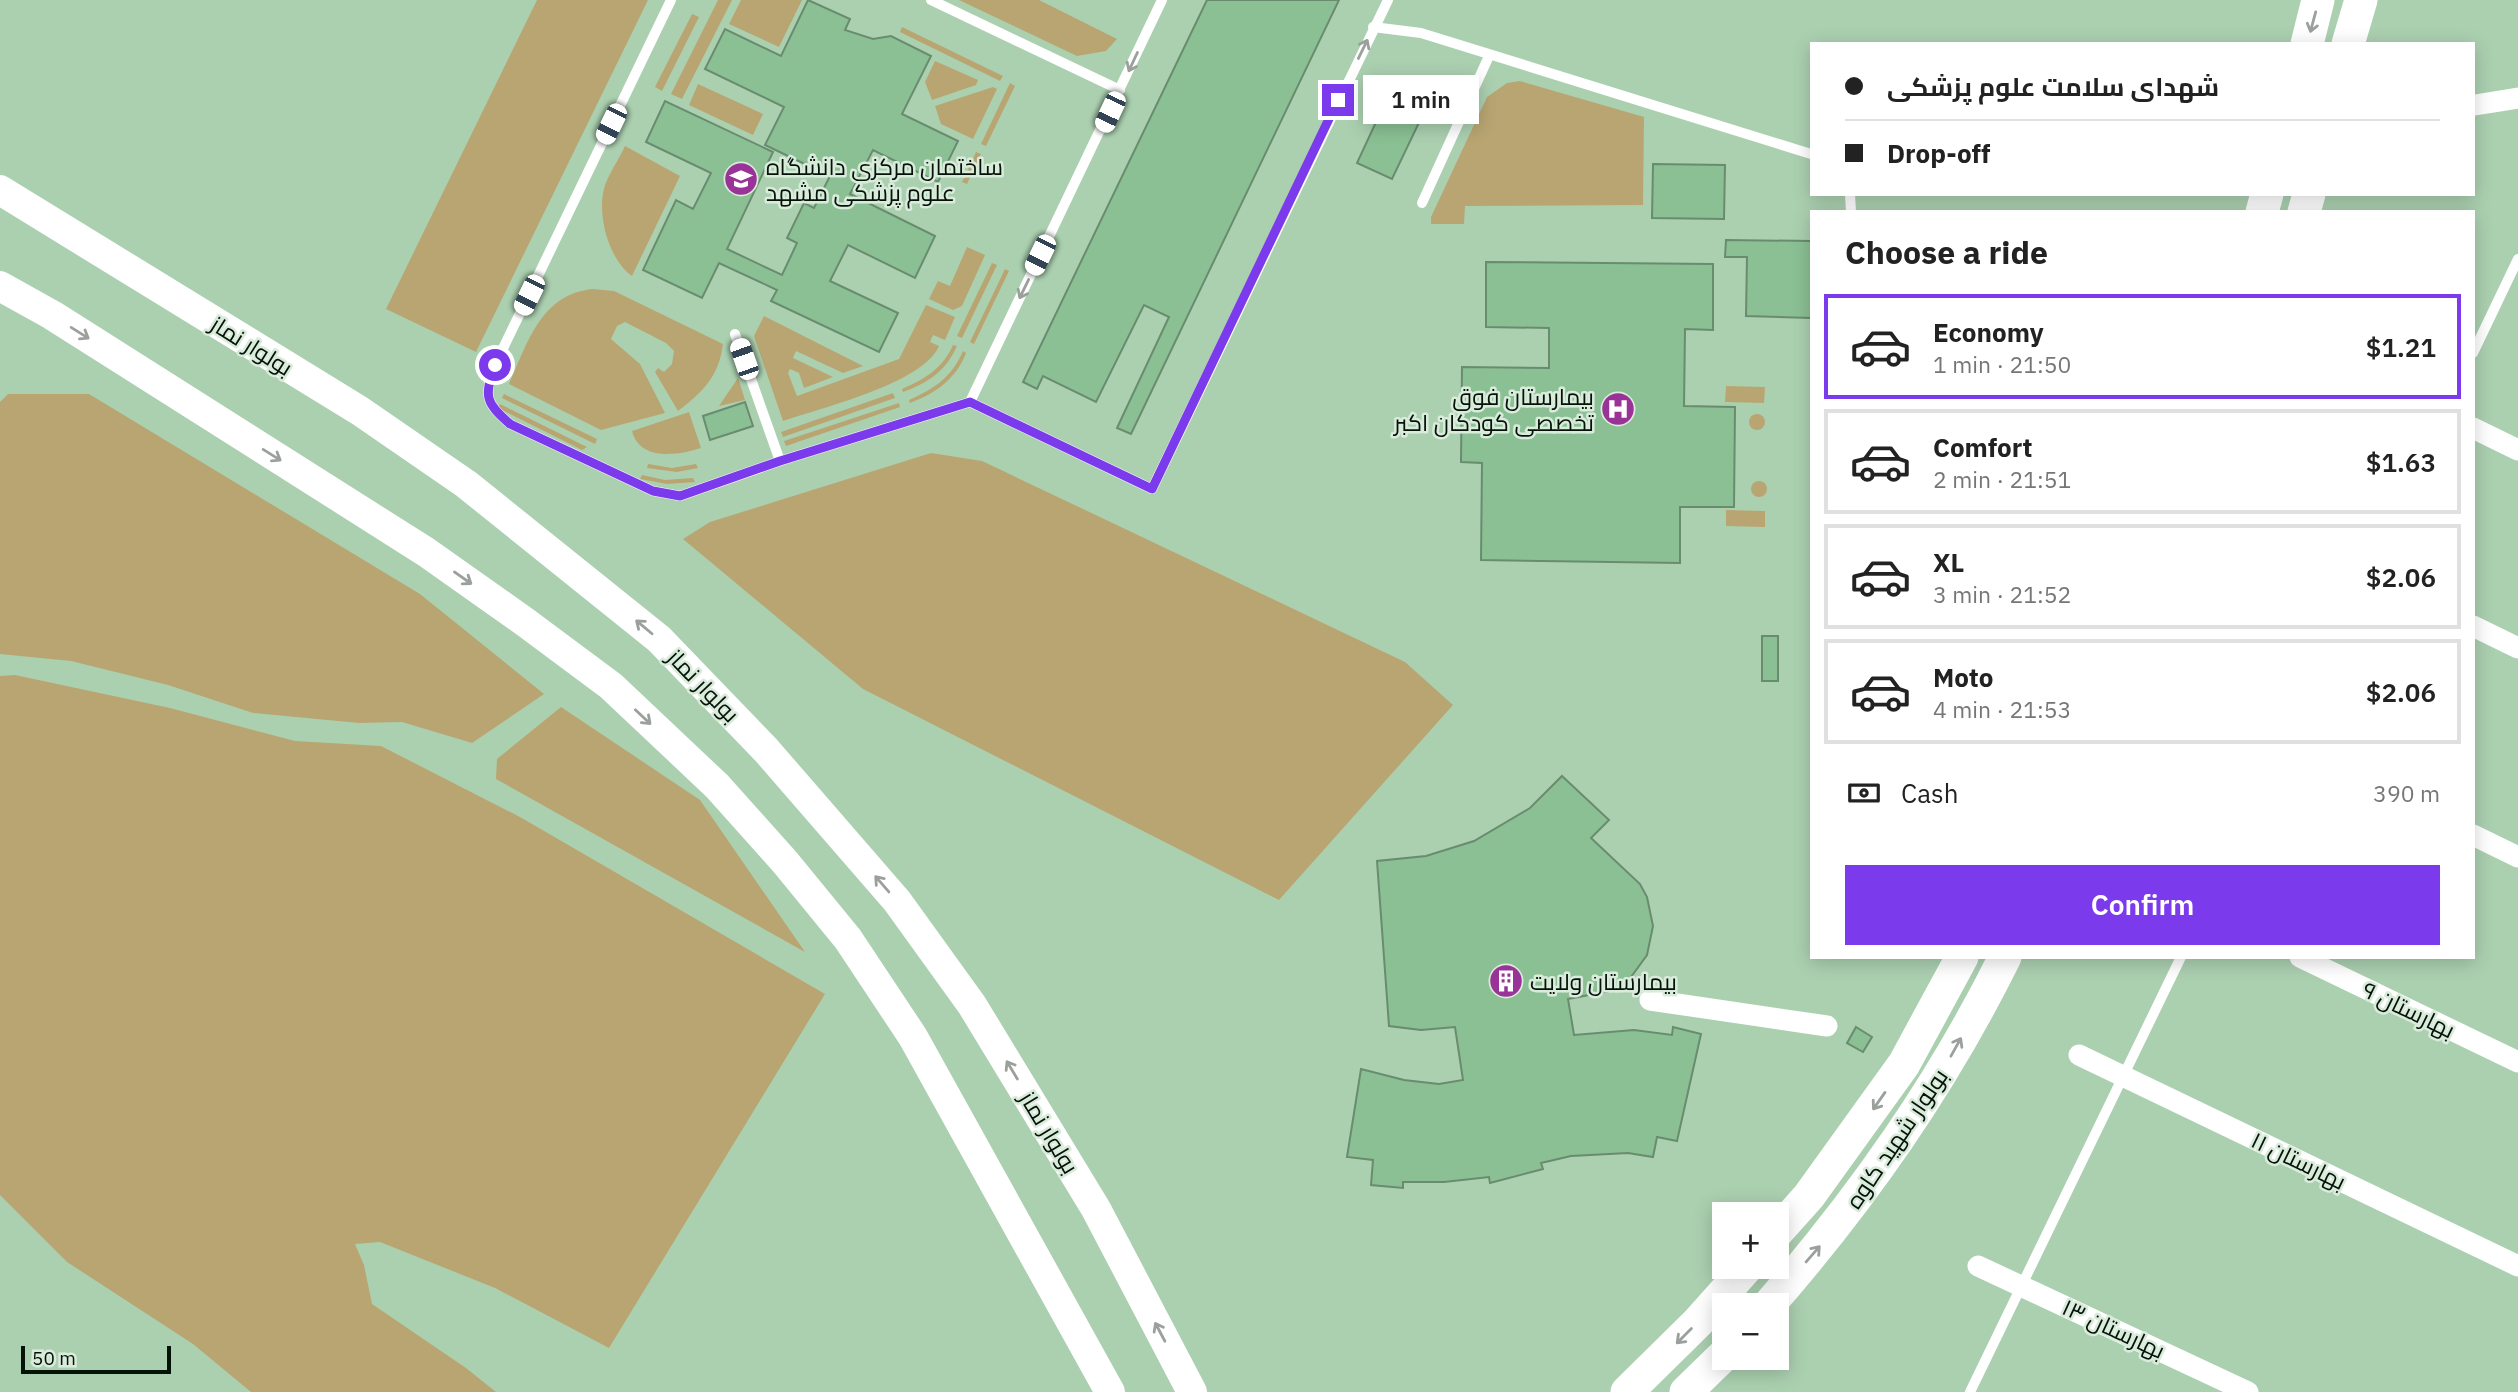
<!DOCTYPE html>
<html lang="en">
<head>
<meta charset="utf-8">
<style>
	:root { --surface:#fff; --page:#f6f6f6; --text:#222; --muted:#767676; --line:#e0e0e0; --accent:#7c3aed }
	body { margin:0; font-family:"IBM Plex Sans",Cairo,sans-serif; background:var(--page); color:var(--text); height:100vh; display:flex; flex-direction:column; font-size:26px; white-space:nowrap }
	* { box-sizing:border-box; margin:0 }
	p { font-size:23px; color:var(--muted) }
	.icon { flex:none; width:38px; height:38px; fill:none; stroke:currentColor; stroke-width:2; stroke-linecap:round; stroke-linejoin:round }
	.map { position:relative; flex:1; overflow:hidden }
	.side { position:absolute; left:1810px; top:210px; width:665px; height:749px; display:flex; flex-direction:column; background:var(--surface); border-radius:0px; box-shadow:0 4px 18px #0003 }
	.side>* { flex:none }
	.top-card { position:absolute; left:1810px; top:42px; width:665px; height:154px; border-radius:0px; box-shadow:0 4px 18px #0003; display:grid; align-content:center; height:154px; padding:0 35px; background:var(--surface) }
	.fabs { position:absolute; left:1712px; top:1202px; display:grid; gap:14px }
	.fabs a { display:grid; place-items:center; width:77px; height:77px; border-radius:0px; background:var(--surface); box-shadow:0 4px 18px #0003; font-size:35px }
	.scale { position:absolute; left:21px; bottom:18px; width:150px; box-sizing:border-box; padding-left:7px; border:4px solid #051207; border-top:0; font-size:19px; line-height:24px; white-space:nowrap; color:#051207; -webkit-text-stroke:5px #d9ebdb; paint-order:stroke }
	.end { position:absolute; width:32px; height:32px; margin:-16px; border:9px solid #7c3aed; background:#fff; box-shadow:0 0 0 4px #fff }
	.from { border-radius:50% }
	.bubble { position:absolute; height:49px; border-radius:0px; background:var(--surface); box-shadow:0 4px 18px #0003; font-size:23px; font-weight:600; line-height:49px; text-align:center }
	.car { position:absolute; width:21px; height:42px; margin:-21px -10px; border-radius:9px; box-shadow:0 0 5px 2px #0007; background:linear-gradient(#fff 24%,#345 0 40%,#fff 0 76%,#345 0 86%,#fff 0) }
	.top-card b { display:flex; align-items:center; gap:24px; height:66px; font-size:26px }
	.top-card b+b { border-top:2px solid var(--line) }
	.top-card i { width:18px; height:18px; background:var(--text) }
	ul { padding:0; list-style:none }
	li { display:flex; align-items:center; gap:21px; height:105px; margin:0 14px 10px; padding:0 21px; border:4px solid var(--line); border-radius:0px }
	li div { flex:1 }
	li b { display:block; font-size:26px }
	li em { font-style:normal; font-weight:600 }
	li.current { border-color:var(--accent) }
	li>.icon { width:63px; height:63px; stroke-width:1.5 }
	h2 { padding:0 35px; font-size:32px; line-height:84px }
	.pay { display:flex; align-items:center; gap:18px; height:77px; padding:0 35px; font-size:26px }
	.pay p { margin-inline-start:auto }
	.cta { display:flex; gap:14px; margin-top:auto; padding:14px 35px }
	.cta a { flex:1; height:80px; border-radius:0px; background:var(--accent); color:#fff; font-size:28px; font-weight:600; line-height:80px; text-align:center }
	.map>svg:first-child { display:block }
</style>
</head>
<body>
<div class="map">
<svg width="2518" height="1392" viewBox="0 0 2518 1392">
	<rect width="100%" height="100%" fill="#abd0b0"/>
	<g fill="#b9a572">
		<polygon points="537,0 648,0 476,352 386,309"/>
		<polygon points="718,0 732,0 682,99 671,94"/>
		<polygon points="741,0 802,0 779,47 729,24"/>
		<polygon points="959,0 1039,0 1117,39 1106,51 1077,56"/>
		<polygon points="692,14 699,17 662,91 655,87"/>
		<polygon points="902,27 1003,76 1000,81 900,32"/>
		<polygon points="935,61 978,80 976,85 932,100 925,82"/>
		<polygon points="1520,81 1644,117 1643,205 1465,206 1464,224 1431,224 1431,217 1487,97 1507,83"/>
		<polygon points="1010,83 1015,86 986,146 981,144"/>
		<polygon points="698,84 763,114 753,135 689,105"/>
		<polygon points="993,87 997,89 973,139 941,124 935,106"/>
		<path d="M 625,146 L 680,176 L 632,276 C 608,259 596,213 605,185 C 610,172 619,159 625,146 Z"/>
		<polygon points="976,152 981,154 967,184 962,182"/>
		<polygon points="967,247 985,255 962,306 953,310 929,299 938,281 950,286"/>
		<polygon points="992,263 997,265 962,338 957,336"/>
		<polygon points="1005,269 1009,271 974,344 970,342"/>
		<path d="M 593,289 L 614,291 L 723,344 C 719,376 703,392 678,411 L 655,372 L 658,368 L 664,372 L 672,364 L 674,351 L 666,343 L 625,322 L 617,326 L 611,339 L 640,364 L 665,413 L 601,430 L 509,384 C 528,342 541,294 593,289 Z"/>
		<path d="M 926,305 L 955,317 L 945,340 L 933,335 L 930,342 L 939,346 C 924,383 821,408 783,421 L 754,336 L 764,316 L 863,366 L 843,373 L 796,351 L 793,358 L 833,377 L 804,388 L 799,373 L 790,369 L 788,373 L 797,396 L 899,359 Z"/>
		<path d="M 953,345 L 957,346 C 946,371 928,383 903,392 L 902,389 C 925,379 943,368 953,345 Z"/>
		<path d="M 963,351 L 966,353 C 956,379 936,393 910,403 L 909,400 C 934,389 952,377 963,351 Z"/>
		<polygon points="738,378 745,400 719,406"/>
		<polygon points="1726,386 1765,387 1764,403 1725,402"/>
		<polygon points="893,393 895,398 783,437 781,432"/>
		<polygon points="8,394 89,394 420,594 544,694 472,743 402,722 359,723 253,713 168,685 71,661 0,654 0,402"/>
		<polygon points="504,394 597,439 595,444 502,398"/>
		<polygon points="899,403 900,407 786,446 784,441"/>
		<polygon points="500,404 587,447 582,450 498,408"/>
		<path d="M 689,412 L 701,448 C 679,455 640,462 632,431 Z"/>
		<circle cx="1757" cy="422" r="8"/>
		<polygon points="931,453 982,461 1405,662 1453,705 1279,900 863,689 683,539 710,522"/>
		<polygon points="648,464 672,468 696,464 698,468 677,472 647,468"/>
		<polygon points="642,475 665,480 693,478 695,482 667,484 640,479"/>
		<circle cx="1759" cy="489" r="8"/>
		<polygon points="1726,510 1765,511 1765,527 1726,526"/>
		<polygon points="15,675 170,708 295,741 381,746 520,817 825,994 609,1348 495,1288 380,1242 355,1244 364,1265 372,1304 466,1368 496,1392 251,1392 193,1344 67,1262 0,1195 0,676"/>
		<polygon points="561,707 700,800 805,952 496,779 497,759"/>
	</g>
	<g fill="#8bc094" stroke="#698c6f" stroke-width="2">
		<polygon points="808,0 850,19 845,30 873,39 891,36 931,56 902,114 958,141 938,182 873,150 850,194 935,236 915,278 848,245 830,281 898,313 879,352 771,301 777,290 719,263 702,298 643,270 676,200 693,209 711,173 646,142 665,101 773,152 727,249 782,275 797,243 787,238 804,203 814,208 830,176 765,145 784,107 705,69 725,29 781,56"/>
		<polygon points="1207,0 1339,0 1131,434 1117,428 1169,317 1144,305 1096,402 1043,376 1037,389 1023,382"/>
		<polygon points="1389,94 1425,110 1392,179 1357,163"/>
		<polygon points="1653,164 1725,165 1724,219 1652,218"/>
		<polygon points="1726,240 1811,241 1811,318 1746,316 1747,257 1725,257"/>
		<polygon points="1486,262 1713,264 1713,330 1685,329 1684,406 1735,407 1734,507 1680,507 1680,563 1481,560 1482,463 1461,462 1462,367 1549,368 1549,328 1486,327"/>
		<polygon points="745,402 753,426 710,440 703,416"/>
		<rect x="1762" y="636" width="16" height="45"/>
		<polygon points="1562,776 1609,820 1591,838 1640,884 1647,897 1653,926 1647,955 1631,977 1610,991 1568,999 1574,1035 1634,1030 1672,1035 1673,1027 1701,1034 1677,1141 1657,1137 1653,1157 1628,1153 1571,1156 1541,1163 1543,1169 1490,1183 1489,1177 1444,1182 1403,1182 1403,1188 1371,1185 1373,1160 1347,1157 1361,1069 1404,1080 1439,1084 1463,1080 1455,1027 1421,1030 1389,1026 1377,861 1426,856 1474,841 1530,808"/>
		<polygon points="1856,1027 1872,1037 1863,1052 1847,1043"/>
	</g>
	<g fill="none" stroke-linecap="round" stroke-linejoin="round">
		<g stroke="#fff" stroke-width="10">
			<path d="M 671,0 L 495,365 C 484,397 485,402 510,424 L 653,491 L 680,496 L 780,461 L 970,402"/>
			<polyline points="931,0 1120,90"/>
			<polyline points="1162,0 970,402 1152,489 1388,0"/>
			<polyline points="1373,27 1421,33 1811,154"/>
			<polyline points="1850,194 1851,212"/>
			<polyline points="1422,203 1489,56"/>
			<polyline points="735,334 780,461"/>
			<polyline points="2473,353 2518,259"/>
			<polyline points="1970,1392 2181,957"/>
		</g>
		<g stroke="#fff" stroke-width="21">
			<polyline points="2475,105 2518,98"/>
			<polyline points="2473,428 2518,450"/>
			<polyline points="2473,626 2518,648"/>
			<polyline points="2473,835 2518,857"/>
			<polyline points="2300,957 2518,1062"/>
			<polyline points="1650,1000 1827,1026"/>
			<polyline points="2079,1055 2518,1266"/>
			<polyline points="1978,1266 2248,1392"/>
		</g>
		<g stroke="#fff" stroke-width="30">
			<polyline points="0,190 360,411 466,484 659,639 766,750 897,901 972,1005 1096,1209 1192,1392"/>
			<polyline points="0,286 52,315 426,552 525,622 611,686 717,786 785,862 848,939 913,1037 1110,1392"/>
		</g>
		<g stroke="#fff" stroke-width="33">
			<polyline points="2307,44 2318,0"/>
			<polyline points="2348,44 2361,0"/>
			<polyline points="2262,212 2267,194"/>
			<polyline points="2304,212 2309,194"/>
			<polyline points="1776,1233 1809,1196 1904,1064 1962,957"/>
			<path d="M 1768,1306 C 1862,1198 1941,1086 2005,957"/>
			<polyline points="1627,1392 1698,1322 1747,1267"/>
			<polyline points="1686,1392 1724,1355"/>
		</g>
	</g>
	<defs><path id="oneway-shaft" d="M-6 0H5M1.5-3L5.5 0L1.5 3" fill="none" stroke-width="1.6" stroke-linecap="round" stroke-linejoin="round" transform="scale(1.75)"/></defs>
	<g stroke="#9ba09c">
		<use href="#oneway-shaft" transform="translate(2313 22) rotate(105)"/>
		<use href="#oneway-shaft" transform="translate(1363 49) rotate(-64)"/>
		<use href="#oneway-shaft" transform="translate(1133 62) rotate(115)"/>
		<use href="#oneway-shaft" transform="translate(1024 289) rotate(116)"/>
		<use href="#oneway-shaft" transform="translate(80 333) rotate(32)"/>
		<use href="#oneway-shaft" transform="translate(272 455) rotate(32)"/>
		<use href="#oneway-shaft" transform="translate(463 578) rotate(35)"/>
		<use href="#oneway-shaft" transform="translate(644 627) rotate(-140)"/>
		<use href="#oneway-shaft" transform="translate(643 717) rotate(43)"/>
		<use href="#oneway-shaft" transform="translate(882 884) rotate(-131)"/>
		<use href="#oneway-shaft" transform="translate(1956 1047) rotate(-61)"/>
		<use href="#oneway-shaft" transform="translate(1012 1070) rotate(-121)"/>
		<use href="#oneway-shaft" transform="translate(1879 1101) rotate(125)"/>
		<use href="#oneway-shaft" transform="translate(1813 1254) rotate(-49)"/>
		<use href="#oneway-shaft" transform="translate(1160 1332) rotate(-118)"/>
		<use href="#oneway-shaft" transform="translate(1684 1336) rotate(135)"/>
	</g>
	<g fill="none" stroke-linecap="round" stroke-linejoin="round">
		<path stroke="#7c3aed" stroke-width="9" d="M 495,365 C 484,397 485,402 510,424 L 653,491 L 680,496 L 780,461 L 970,402 L 1152,489 L 1338,100"/>
	</g>
	<defs>
		<g id="university-disc" transform="scale(1.75)"><circle r="9.5" fill="#9a3397" stroke="#d9ebdb"/><path d="M0-5L7-2L0 1L-7-2ZM-4 1L0 2.5L4 1V4Q0 6-4 4Z" fill="#fff"/></g>
		<g id="hospital-disc" transform="scale(1.75)"><circle r="9.5" fill="#9a3397" stroke="#d9ebdb"/><path d="M-5-5h3v3.5h4V-5h3V5h-3V1.5h-4V5h-3Z" fill="#fff"/></g>
		<g id="building-disc" transform="scale(1.75)"><circle r="9.5" fill="#9a3397" stroke="#d9ebdb"/><path d="M-4-6H4V6H1V3H-1V6H-4ZM-2.5-4.3h1.7v1.8h-1.7ZM.8-4.3h1.7v1.8H.8ZM-2.5-1h1.7V.8h-1.7ZM.8-1h1.7V.8H.8Z" fill="#fff"/></g>
	</defs>
	<g fill-rule="evenodd">
		<use href="#university-disc" x="741" y="179"/>
		<use href="#hospital-disc" x="1618" y="409"/>
		<use href="#building-disc" x="1506" y="981"/>
	</g>
	<g text-anchor="middle" dominant-baseline="central" stroke-width="5" stroke-linejoin="round" paint-order="stroke">
		<g font-size="23" fill="#051207" stroke="#d9ebdb" text-anchor="start">
			<text x="766" y="166">ساختمان مرکزی دانشگاه<tspan x="766" dy="26">علوم پزشکی مشهد</tspan></text>
			<text x="1594" y="396" text-anchor="end">بیمارستان فوق<tspan x="1594" dy="26">تخصصی کودکان اکبر</tspan></text>
			<text x="1530" y="981">بیمارستان ولایت</text>
		</g>
		<g font-size="23" fill="#051207" stroke="#d9ebdb">
			<text transform="translate(252 345) rotate(32)">بولوار نماز</text>
			<text transform="translate(704 685) rotate(46)">بولوار نماز</text>
			<text transform="translate(2409 1009) rotate(26)">بهارستان ۹</text>
			<text transform="translate(1050 1132) rotate(59)">بولوار نماز</text>
			<text transform="translate(1896 1138) rotate(-56)">بولوار شهید کاوه</text>
			<text transform="translate(2299 1160) rotate(26)">بهارستان ۱۱</text>
			<text transform="translate(2114 1328) rotate(25)">بهارستان ۱۳</text>
		</g>
	</g>
</svg>
<div class="fabs">
<a>+</a>
<a>−</a>
</div>
<div class="scale">50 m</div>
<i class="end from" style="left:495px;top:365px"></i>
<i class="end" style="left:1338px;top:100px"></i>
<div class="bubble" style="left:1363px;top:75px;width:116px">1 min</div>
<i class="car" style="left:1110px;top:112px;rotate:205deg"></i>
<i class="car" style="left:611px;top:124px;rotate:206deg"></i>
<i class="car" style="left:1040px;top:255px;rotate:206deg"></i>
<i class="car" style="left:529px;top:295px;rotate:206deg"></i>
<i class="car" style="left:744px;top:359px;rotate:341deg"></i>
<div class="top-card">
<b><i class="from"></i>شهدای سلامت علوم پزشکی</b>
<b><i></i>Drop-off</b>
</div>
<section class="side">
<h2>Choose a ride</h2>
<ul>
<li class="current"><svg class="icon" aria-label="car" viewBox="0 0 24 24"><path d="M5 17H2v-5l4-1 3-4h7l3 4 3 1v5h-3M9 17h6M6 11h13"/><circle cx="7" cy="17" r="2"/><circle cx="17" cy="17" r="2"/></svg><div><b>Economy</b><p>1 min · 21:50</p></div><em>$1.21</em></li>
<li><svg class="icon" aria-label="car" viewBox="0 0 24 24"><path d="M5 17H2v-5l4-1 3-4h7l3 4 3 1v5h-3M9 17h6M6 11h13"/><circle cx="7" cy="17" r="2"/><circle cx="17" cy="17" r="2"/></svg><div><b>Comfort</b><p>2 min · 21:51</p></div><em>$1.63</em></li>
<li><svg class="icon" aria-label="car" viewBox="0 0 24 24"><path d="M5 17H2v-5l4-1 3-4h7l3 4 3 1v5h-3M9 17h6M6 11h13"/><circle cx="7" cy="17" r="2"/><circle cx="17" cy="17" r="2"/></svg><div><b>XL</b><p>3 min · 21:52</p></div><em>$2.06</em></li>
<li><svg class="icon" aria-label="car" viewBox="0 0 24 24"><path d="M5 17H2v-5l4-1 3-4h7l3 4 3 1v5h-3M9 17h6M6 11h13"/><circle cx="7" cy="17" r="2"/><circle cx="17" cy="17" r="2"/></svg><div><b>Moto</b><p>4 min · 21:53</p></div><em>$2.06</em></li>
</ul>
<div class="pay"><svg class="icon" aria-label="cash" viewBox="0 0 24 24"><path d="M3 7h18v10H3z"/><circle cx="12" cy="12" r="2"/></svg>Cash<p>390 m</p></div>
<div class="cta"><a>Confirm</a></div>
</section>
</div>
</body>
</html>
